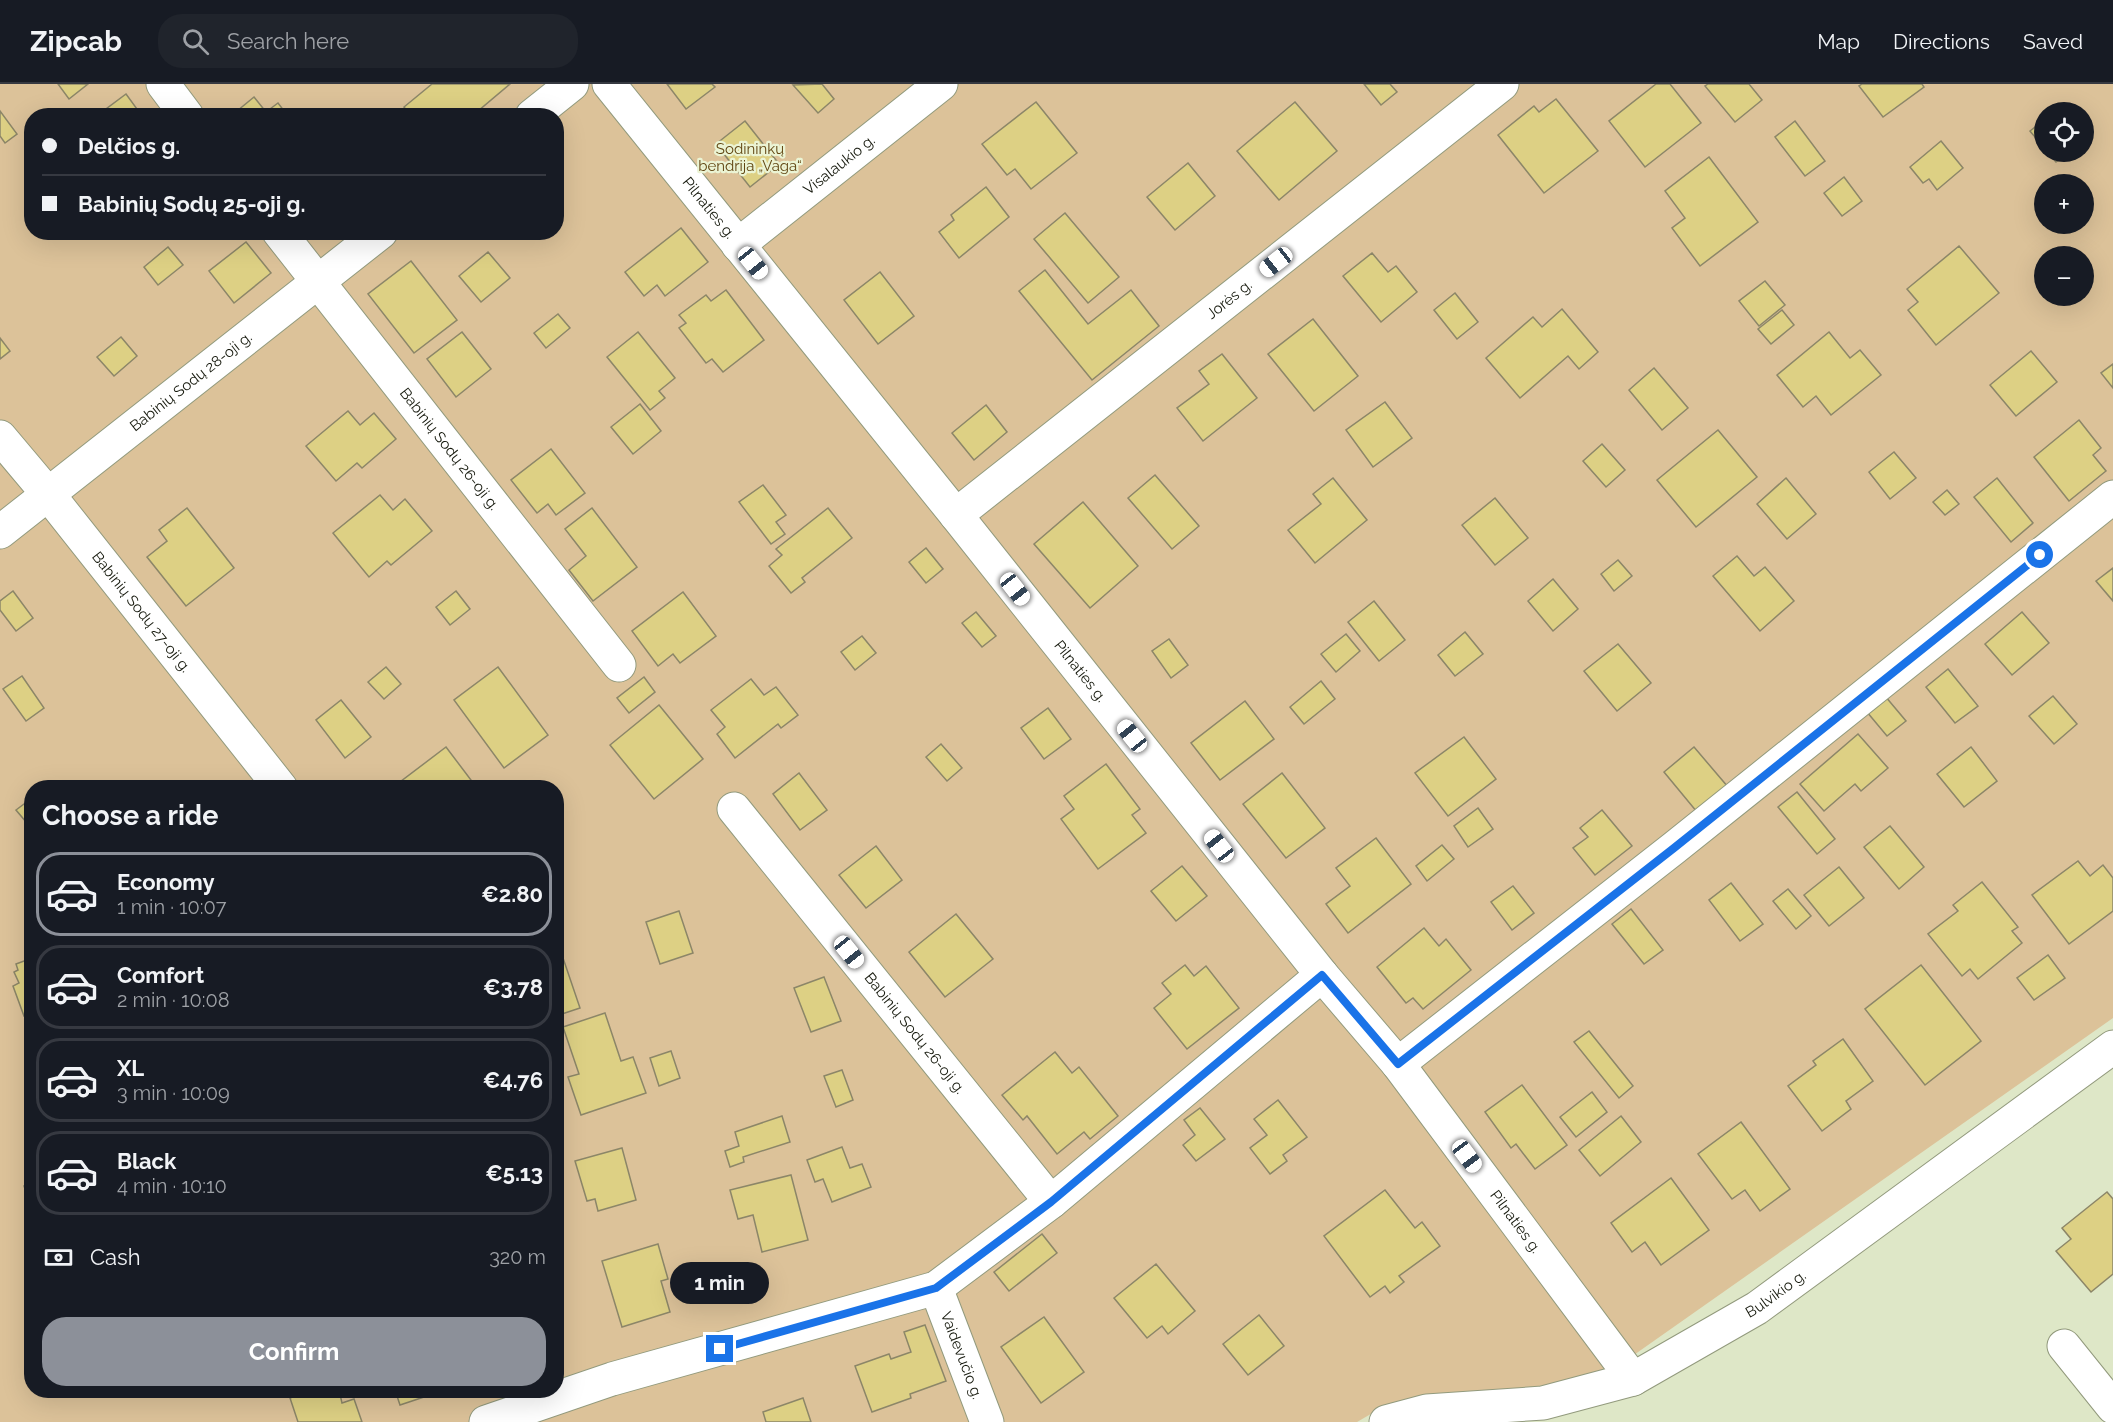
<!DOCTYPE html>
<html lang="en">
<head>
<meta charset="utf-8">
<style>
	:root { --surface:#171b24; --page:#20242c; --text:#f1f3f6; --muted:#9ea1a6; --line:#363941; --accent:#8c9099 }
	body { margin:0; font-family:Raleway,sans-serif; background:var(--page); color:var(--text); height:100vh; display:flex; flex-direction:column; font-size:22px; white-space:nowrap }
	* { box-sizing:border-box; margin:0 }
	p { font-size:20px; color:var(--muted) }
	.icon { flex:none; width:33px; height:33px; fill:none; stroke:currentColor; stroke-width:2; stroke-linecap:round; stroke-linejoin:round }
	.map { position:relative; flex:1; overflow:hidden }
	.sheet { position:absolute; left:24px; top:696px; width:540px; height:618px; display:flex; flex-direction:column; background:var(--surface); border-radius:24px; box-shadow:0 6px 24px #0002 }
	.sheet>* { flex:none }
	.hud { position:absolute; left:24px; top:24px; width:540px; height:132px; border-radius:24px; box-shadow:0 6px 24px #0002; display:grid; align-content:center; height:132px; padding:0 18px; background:var(--surface) }
	.controls { position:absolute; left:2034px; top:18px; display:grid; gap:12px }
	.controls a { display:grid; place-items:center; width:60px; height:60px; border-radius:50%; background:var(--surface); box-shadow:0 6px 24px #0002; font-size:30px }
	.end { position:absolute; width:27px; height:27px; margin:-14px; border:8px solid #1a73e8; background:#fff; box-shadow:0 0 0 3px #fff }
	.from { border-radius:50% }
	.bubble { position:absolute; height:42px; border-radius:21px; background:var(--surface); box-shadow:0 6px 24px #0002; font-size:20px; font-weight:700; line-height:42px; text-align:center }
	.car { position:absolute; width:18px; height:36px; margin:-18px -9px; border-radius:8px; box-shadow:0 0 4px 2px #0007; background:linear-gradient(#fff 24%,#345 0 40%,#fff 0 76%,#345 0 86%,#fff 0) }
	.hud b { display:flex; align-items:center; gap:21px; height:57px; font-size:22px }
	.hud b+b { border-top:2px solid var(--line) }
	.hud i { width:15px; height:15px; background:var(--text) }
	ul { padding:0; list-style:none }
	li { display:flex; align-items:center; gap:18px; height:84px; margin:0 12px 9px; padding:0 6px; border:3px solid var(--line); border-radius:24px }
	li div { flex:1 }
	li b { display:block; font-size:22px }
	li em { font-style:normal; font-weight:700 }
	li.active { border-color:var(--accent) }
	li>.icon { width:54px; height:54px; stroke-width:1.5 }
	h2 { padding:0 18px; font-size:27px; line-height:72px }
	.pay { display:flex; align-items:center; gap:15px; height:66px; padding:0 18px; font-size:22px }
	.pay p { margin-inline-start:auto }
	.button { display:flex; gap:12px; margin-top:auto; padding:12px 18px }
	.button a { flex:1; height:69px; border-radius:24px; background:var(--accent); color:#fff; font-size:24px; font-weight:700; line-height:69px; text-align:center }
	header { display:flex; align-items:center; gap:36px; box-sizing:border-box; height:84px; padding:0 30px; background:var(--surface); border-bottom:2px solid var(--line) }
	header strong { font-size:28px }
	nav { display:flex; gap:33px; margin-inline-start:auto; font-size:21px }
	.search { width:420px; height:54px; background:var(--page); display:flex; align-items:center; gap:15px; box-sizing:border-box; padding:0 21px; border-radius:24px; color:var(--muted); font-size:22px }
	.map>svg:first-child { display:block }
</style>
</head>
<body>
<header>
<strong>Zipcab</strong>
<div class="search"><svg class="icon" aria-label="search" viewBox="0 0 24 24"><circle cx="10" cy="10" r="6"/><path d="M15 15l6 6"/></svg>Search here</div>
<nav><a>Map</a><a>Directions</a><a>Saved</a></nav>
</header>
<div class="map">
<svg width="2113" height="1338" viewBox="0 0 2113 1338">
	<rect width="100%" height="100%" fill="#dee7c7"/>
	<path fill="#dcc299" fill-rule="evenodd" d="M 0,0 L 2113,0 L 2113,934 L 1604,1292 L 1376,1327 L 1357,1338 L 0,1338 ZM 2044,28 L 2084,28 L 2084,68 L 2044,68 ZM 32,32 L 556,32 L 556,148 L 32,148 ZM 2044,100 L 2084,100 L 2084,140 L 2044,140 ZM 2044,172 L 2084,172 L 2084,212 L 2044,212 ZM 32,704 L 556,704 L 556,1306 L 32,1306 Z"/>
	<g fill="#ddd084" stroke="#8c8668" stroke-width="1.5">
		<polygon points="58,0 88,0 69,15"/>
		<polygon points="432,0 510,0 472,32 466,28 461,32 411,32 404,23"/>
		<polygon points="667,0 712,0 715,3 686,25"/>
		<polygon points="822,0 834,15 818,29 793,1"/>
		<polygon points="1364,0 1390,0 1397,8 1381,21"/>
		<polygon points="1656,0 1670,0 1701,39 1645,83 1609,37"/>
		<polygon points="1708,0 1749,0 1762,16 1735,38 1705,2"/>
		<polygon points="1862,0 1922,0 1924,3 1883,33 1859,2"/>
		<polygon points="126,10 137,25 128,32 105,32 102,28"/>
		<polygon points="254,13 266,28 278,19 288,32 231,32"/>
		<polygon points="1556,15 1598,67 1544,109 1498,51 1534,22 1539,28"/>
		<polygon points="1036,18 1077,69 1031,105 1015,85 1007,91 982,60"/>
		<polygon points="1295,18 1337,67 1279,116 1237,67"/>
		<polygon points="0,27 17,50 5,59 0,52"/>
		<polygon points="2044,36 2044,64 2030,47"/>
		<polygon points="745,37 779,80 750,103 716,60"/>
		<polygon points="1795,37 1825,77 1805,92 1775,53"/>
		<polygon points="1941,57 1963,84 1937,106 1929,95 1923,99 1910,83"/>
		<polygon points="2047,68 2068,68 2056,78"/>
		<polygon points="1709,73 1758,138 1700,182 1672,144 1685,134 1665,107"/>
		<polygon points="1188,79 1215,112 1175,146 1147,113"/>
		<polygon points="1844,93 1862,117 1842,132 1824,109"/>
		<polygon points="986,103 1009,133 959,174 939,148 954,136 951,131"/>
		<polygon points="1065,129 1119,193 1088,219 1034,155"/>
		<polygon points="681,144 708,178 665,212 657,201 644,212 625,188"/>
		<polygon points="246,158 271,189 234,219 209,187"/>
		<polygon points="1959,162 1999,209 1936,261 1908,226 1918,218 1907,205"/>
		<polygon points="168,163 183,181 158,201 144,183"/>
		<polygon points="488,168 510,194 481,218 459,192"/>
		<polygon points="1372,169 1388,188 1396,182 1417,208 1381,238 1343,192"/>
		<polygon points="411,177 457,236 414,269 368,210"/>
		<polygon points="1045,186 1088,240 1131,206 1159,242 1092,296 1019,207"/>
		<polygon points="880,188 914,232 878,260 844,216"/>
		<polygon points="1765,197 1785,221 1759,242 1739,217"/>
		<polygon points="726,206 764,256 723,288 712,275 706,279 679,244 686,239 679,231 706,211 711,217"/>
		<polygon points="1455,209 1478,238 1457,255 1434,226"/>
		<polygon points="1562,225 1598,268 1579,285 1568,272 1520,314 1486,274 1533,233 1542,243"/>
		<polygon points="1782,226 1794,241 1771,260 1758,245"/>
		<polygon points="558,230 570,244 546,264 534,249"/>
		<polygon points="1313,235 1358,292 1314,327 1268,270"/>
		<polygon points="462,248 491,285 456,313 427,275"/>
		<polygon points="638,248 675,294 659,307 665,314 650,326 607,273"/>
		<polygon points="1829,248 1850,274 1860,266 1881,291 1831,331 1816,312 1803,323 1777,291"/>
		<polygon points="121,253 137,272 114,292 97,273"/>
		<polygon points="0,254 10,267 0,275"/>
		<polygon points="2031,267 2057,298 2016,332 1990,301"/>
		<polygon points="1222,270 1257,314 1203,357 1177,324 1209,300 1199,287"/>
		<polygon points="2113,280 2113,304 2101,289"/>
		<polygon points="1654,284 1688,324 1662,346 1629,306"/>
		<polygon points="1385,318 1412,354 1373,383 1346,346"/>
		<polygon points="640,320 661,347 633,370 611,343"/>
		<polygon points="986,321 1007,348 974,376 952,349"/>
		<polygon points="348,327 360,341 374,329 396,355 362,384 357,379 336,397 306,362"/>
		<polygon points="2079,336 2101,364 2093,371 2106,387 2069,417 2034,373"/>
		<polygon points="1718,346 1757,393 1696,443 1657,396"/>
		<polygon points="1602,360 1625,386 1606,403 1583,377"/>
		<polygon points="551,365 585,409 556,431 548,420 537,429 511,396"/>
		<polygon points="1894,368 1916,394 1890,415 1869,388"/>
		<polygon points="1155,391 1199,442 1172,465 1128,414"/>
		<polygon points="1333,394 1367,436 1315,479 1288,446 1321,420 1313,410"/>
		<polygon points="1786,394 1816,430 1787,455 1757,420"/>
		<polygon points="1997,394 2033,439 2011,458 1974,413"/>
		<polygon points="763,401 786,431 776,438 785,450 771,460 739,418"/>
		<polygon points="1947,406 1959,420 1945,431 1933,418"/>
		<polygon points="380,411 393,426 405,415 432,447 391,481 387,477 369,493 333,449"/>
		<polygon points="1495,414 1528,454 1495,481 1462,441"/>
		<polygon points="1083,418 1138,482 1090,524 1034,460"/>
		<polygon points="187,424 234,484 186,522 147,473 167,457 159,446"/>
		<polygon points="592,424 637,483 593,517 569,486 586,472 565,445"/>
		<polygon points="828,424 852,454 802,494 805,498 791,509 769,482 782,471 776,465"/>
		<polygon points="926,464 943,485 926,499 909,478"/>
		<polygon points="1737,472 1754,492 1765,483 1794,517 1760,547 1713,492"/>
		<polygon points="1618,476 1632,492 1614,507 1601,490"/>
		<polygon points="2113,484 2113,517 2096,497"/>
		<polygon points="1553,495 1578,525 1553,547 1528,517"/>
		<polygon points="13,507 33,534 16,547 0,526 0,517"/>
		<polygon points="456,507 470,525 450,541 436,523"/>
		<polygon points="683,508 716,552 680,579 673,570 658,582 632,547"/>
		<polygon points="1374,517 1405,556 1379,577 1348,538"/>
		<polygon points="976,528 996,552 982,563 962,539"/>
		<polygon points="2022,528 2049,559 2012,591 1985,560"/>
		<polygon points="1465,548 1483,570 1455,592 1438,571"/>
		<polygon points="1346,550 1360,567 1336,588 1321,570"/>
		<polygon points="862,552 876,569 855,586 841,568"/>
		<polygon points="1169,555 1188,581 1171,594 1152,567"/>
		<polygon points="1618,560 1651,599 1617,627 1584,587"/>
		<polygon points="386,583 401,600 384,615 368,598"/>
		<polygon points="498,583 548,651 504,684 454,616"/>
		<polygon points="1948,585 1978,622 1955,639 1926,603"/>
		<polygon points="22,592 44,624 26,637 3,605"/>
		<polygon points="644,593 655,608 629,629 617,614"/>
		<polygon points="751,595 764,611 776,603 798,631 781,644 778,640 735,674 717,650 725,643 711,626"/>
		<polygon points="1321,597 1335,615 1304,640 1290,623"/>
		<polygon points="1885,612 1906,637 1887,652 1867,628"/>
		<polygon points="2053,612 2077,640 2054,660 2029,632"/>
		<polygon points="341,616 371,653 345,674 316,636"/>
		<polygon points="1245,617 1274,655 1220,696 1191,659"/>
		<polygon points="659,621 703,675 654,715 610,661"/>
		<polygon points="1048,624 1071,655 1044,675 1021,644"/>
		<polygon points="1858,650 1888,684 1861,707 1855,700 1824,727 1800,700"/>
		<polygon points="1464,653 1496,695 1448,732 1415,689"/>
		<polygon points="941,660 962,684 947,697 926,673"/>
		<polygon points="446,663 477,704 392,704"/>
		<polygon points="1694,663 1728,703 1697,728 1664,688"/>
		<polygon points="1971,663 1997,697 1964,723 1937,690"/>
		<polygon points="1106,680 1140,725 1132,731 1146,749 1098,785 1061,735 1074,725 1064,712"/>
		<polygon points="799,689 827,726 800,746 773,710"/>
		<polygon points="1282,689 1325,744 1286,774 1243,720"/>
		<polygon points="1797,708 1835,755 1817,770 1778,723"/>
		<polygon points="32,714 32,745 16,726"/>
		<polygon points="1478,724 1493,745 1468,763 1454,742"/>
		<polygon points="1602,726 1632,762 1595,791 1573,764 1588,753 1580,744"/>
		<polygon points="1890,742 1924,783 1899,805 1864,763"/>
		<polygon points="1376,754 1411,800 1348,849 1326,820 1350,802 1336,784"/>
		<polygon points="1442,761 1454,775 1427,797 1416,782"/>
		<polygon points="876,762 902,796 866,824 839,791"/>
		<polygon points="2078,777 2090,792 2103,781 2113,794 2113,827 2069,860 2032,811"/>
		<polygon points="1182,782 1207,812 1176,837 1151,807"/>
		<polygon points="1839,783 1864,814 1829,842 1804,811"/>
		<polygon points="1982,798 2018,843 2012,847 2022,859 1978,895 1970,885 1962,892 1928,850 1958,827 1953,821"/>
		<polygon points="1731,799 1763,840 1740,857 1709,816"/>
		<polygon points="1513,802 1534,829 1512,846 1491,818"/>
		<polygon points="1788,805 1811,832 1796,845 1773,817"/>
		<polygon points="1631,825 1663,866 1644,880 1612,840"/>
		<polygon points="679,827 693,869 660,880 646,838"/>
		<polygon points="956,830 993,875 945,913 909,868"/>
		<polygon points="1424,844 1439,862 1446,855 1471,886 1423,925 1413,914 1406,919 1377,883"/>
		<polygon points="2048,871 2065,894 2034,916 2017,894"/>
		<polygon points="32,874 32,929 24,932 13,902 19,899 14,888 18,886 16,880"/>
		<polygon points="563,874 580,924 556,932 556,876"/>
		<polygon points="1185,881 1194,892 1206,882 1239,924 1187,965 1154,924 1171,910 1162,899"/>
		<polygon points="1921,881 1981,957 1925,1001 1865,925"/>
		<polygon points="824,893 841,937 811,948 794,904"/>
		<polygon points="605,929 621,977 633,973 646,1009 581,1031 568,993 579,990 563,943"/>
		<polygon points="1589,947 1633,1002 1619,1014 1574,958"/>
		<polygon points="1843,955 1873,997 1846,1017 1851,1025 1822,1047 1788,1002 1816,981 1813,977"/>
		<polygon points="671,967 680,994 659,1002 650,974"/>
		<polygon points="1055,968 1072,989 1079,983 1118,1032 1090,1055 1084,1048 1057,1070 1027,1032 1023,1036 1002,1011"/>
		<polygon points="842,986 853,1016 836,1023 824,992"/>
		<polygon points="1522,1001 1567,1061 1535,1085 1516,1060 1511,1064 1485,1028"/>
		<polygon points="1592,1008 1607,1028 1576,1053 1560,1033"/>
		<polygon points="1278,1016 1307,1053 1283,1071 1287,1077 1270,1090 1250,1064 1267,1051 1254,1035"/>
		<polygon points="1200,1024 1225,1055 1196,1077 1183,1061 1195,1051 1184,1036"/>
		<polygon points="782,1032 790,1058 743,1073 744,1078 730,1083 725,1067 739,1062 735,1048"/>
		<polygon points="1621,1032 1641,1058 1600,1092 1579,1066"/>
		<polygon points="1741,1038 1790,1105 1760,1127 1745,1106 1732,1115 1698,1070"/>
		<polygon points="842,1063 850,1084 862,1080 871,1103 832,1118 823,1095 815,1098 807,1076"/>
		<polygon points="622,1064 636,1116 598,1127 595,1115 587,1117 575,1077"/>
		<polygon points="791,1091 808,1156 762,1168 753,1131 738,1135 730,1106"/>
		<polygon points="1671,1094 1709,1146 1661,1181 1645,1158 1632,1168 1611,1139"/>
		<polygon points="32,1099 32,1125 24,1102"/>
		<polygon points="1385,1106 1415,1144 1422,1138 1440,1162 1399,1192 1404,1198 1390,1209 1385,1202 1370,1213 1324,1152"/>
		<polygon points="2107,1108 2113,1115 2113,1190 2091,1208 2056,1167 2071,1155 2062,1144"/>
		<polygon points="1042,1150 1057,1169 1009,1207 994,1188"/>
		<polygon points="658,1160 668,1195 661,1197 670,1228 622,1243 602,1177"/>
		<polygon points="1156,1180 1195,1227 1168,1250 1162,1242 1147,1254 1114,1214"/>
		<polygon points="1259,1231 1284,1262 1248,1291 1223,1260"/>
		<polygon points="1044,1233 1084,1288 1041,1319 1001,1263"/>
		<polygon points="925,1241 946,1297 910,1310 911,1314 872,1328 855,1282 889,1270 891,1275 911,1268 904,1248"/>
		<polygon points="300,1306 339,1306 342,1319 354,1315 362,1338 298,1338 290,1314 301,1310"/>
		<polygon points="395,1306 445,1306 400,1321"/>
		<polygon points="803,1314 811,1338 766,1338 763,1328"/>
	</g>
	<g fill="none" stroke-linecap="round" stroke-linejoin="round">
		<g stroke="#929a7d" stroke-width="35">
			<g id="street">
				<polyline points="163,0 187,32"/>
				<path id="s1" d="M 609,0 L 956,431 L 1322,891 L 1398,980 L 1633,1295"/>
				<polyline points="532,32 572,0"/>
				<path id="s2" d="M 279,148 L 619,581"/>
				<path id="s3" d="M 738,161 L 941,0"/>
				<path id="s4" d="M 0,353 L 48,410 L 281,704"/>
				<path id="s5" d="M 956,431 L 1502,0"/>
				<path id="s6" d="M 0,448 L 381,148"/>
				<path id="s7" d="M 734,725 L 1051,1118"/>
				<polyline points="1398,980 1674,764 2113,413"/>
				<path id="s8" d="M 936,1204 L 987,1338"/>
				<polyline points="2064,1262 2113,1323"/>
				<polyline points="486,1338 612,1295 936,1204 1051,1118 1322,891"/>
				<path id="s9" d="M 1386,1338 L 1427,1327 L 1543,1319 L 1633,1295 L 1757,1224 L 2113,963"/>
			</g>
		</g>
		<use href="#street" stroke="#fff" stroke-width="33"/>
	</g>
	<g fill="none" stroke-linecap="round" stroke-linejoin="round">
		<polyline stroke="#1a73e8" stroke-width="8" points="720,1265 936,1204 1051,1118 1322,891 1398,980 1674,764 2040,471"/>
	</g>
	<g text-anchor="middle" dominant-baseline="central" stroke-width="4.5" stroke-linejoin="round" paint-order="stroke">
		<g font-size="15" fill="#614612" stroke="#ebf4d4">
			<text x="750" y="65">Sodininkų<tspan x="750" dy="17">bendrija „Vaga“</tspan></text>
		</g>
		<g font-size="15" fill="#15180c" stroke="#ebf4d4">
			<text stroke="none"><textPath href="#s3" startOffset="129">Visalaukio g.</textPath></text>
			<text stroke="none"><textPath href="#s1" startOffset="159">Pilnaties g.</textPath></text>
			<text stroke="none"><textPath href="#s5" startOffset="348">Jorės g.</textPath></text>
			<text stroke="none"><textPath href="#s6" startOffset="243">Babinių Sodų 28-oji g.</textPath></text>
			<text stroke="none"><textPath href="#s2" startOffset="276">Babinių Sodų 26-oji g.</textPath></text>
			<text stroke="none"><textPath href="#s4" startOffset="225">Babinių Sodų 27-oji g.</textPath></text>
			<text stroke="none"><textPath href="#s1" startOffset="753">Pilnaties g.</textPath></text>
			<text stroke="none"><textPath href="#s7" startOffset="288">Babinių Sodų 26-oji g.</textPath></text>
			<text stroke="none"><textPath href="#s1" startOffset="1455">Pilnaties g.</textPath></text>
			<text stroke="none"><textPath href="#s9" startOffset="418">Bulvikio g.</textPath></text>
			<text stroke="none"><textPath href="#s8" startOffset="72">Vaidevučio g.</textPath></text>
		</g>
	</g>
</svg>
<div class="controls">
<a><svg class="icon" aria-label="locate" viewBox="0 0 24 24"><circle cx="12" cy="12" r="6"/><path d="M12 2v4M12 18v4M2 12h4M18 12h4"/></svg></a>
<a>+</a>
<a>−</a>
</div>
<i class="end from" style="left:2040px;top:471px"></i>
<i class="end" style="left:720px;top:1265px"></i>
<div class="bubble" style="left:670px;top:1178px;width:99px">1 min</div>
<i class="car" style="left:1276px;top:178px;rotate:232deg"></i>
<i class="car" style="left:753px;top:179px;rotate:141deg"></i>
<i class="car" style="left:1015px;top:505px;rotate:142deg"></i>
<i class="car" style="left:1132px;top:652px;rotate:321deg"></i>
<i class="car" style="left:1219px;top:762px;rotate:322deg"></i>
<i class="car" style="left:849px;top:868px;rotate:141deg"></i>
<i class="car" style="left:1467px;top:1072px;rotate:143deg"></i>
<div class="hud">
<b><i class="from"></i>Delčios g.</b>
<b><i></i>Babinių Sodų 25-oji g.</b>
</div>
<section class="sheet">
<h2>Choose a ride</h2>
<ul>
<li class="active"><svg class="icon" aria-label="car" viewBox="0 0 24 24"><path d="M5 17H2v-5l4-1 3-4h7l3 4 3 1v5h-3M9 17h6M6 11h13"/><circle cx="7" cy="17" r="2"/><circle cx="17" cy="17" r="2"/></svg><div><b>Economy</b><p>1 min · 10:07</p></div><em>€2.80</em></li>
<li><svg class="icon" aria-label="car" viewBox="0 0 24 24"><path d="M5 17H2v-5l4-1 3-4h7l3 4 3 1v5h-3M9 17h6M6 11h13"/><circle cx="7" cy="17" r="2"/><circle cx="17" cy="17" r="2"/></svg><div><b>Comfort</b><p>2 min · 10:08</p></div><em>€3.78</em></li>
<li><svg class="icon" aria-label="car" viewBox="0 0 24 24"><path d="M5 17H2v-5l4-1 3-4h7l3 4 3 1v5h-3M9 17h6M6 11h13"/><circle cx="7" cy="17" r="2"/><circle cx="17" cy="17" r="2"/></svg><div><b>XL</b><p>3 min · 10:09</p></div><em>€4.76</em></li>
<li><svg class="icon" aria-label="car" viewBox="0 0 24 24"><path d="M5 17H2v-5l4-1 3-4h7l3 4 3 1v5h-3M9 17h6M6 11h13"/><circle cx="7" cy="17" r="2"/><circle cx="17" cy="17" r="2"/></svg><div><b>Black</b><p>4 min · 10:10</p></div><em>€5.13</em></li>
</ul>
<div class="pay"><svg class="icon" aria-label="cash" viewBox="0 0 24 24"><path d="M3 7h18v10H3z"/><circle cx="12" cy="12" r="2"/></svg>Cash<p>320 m</p></div>
<div class="button"><a>Confirm</a></div>
</section>
</div>
</body>
</html>
